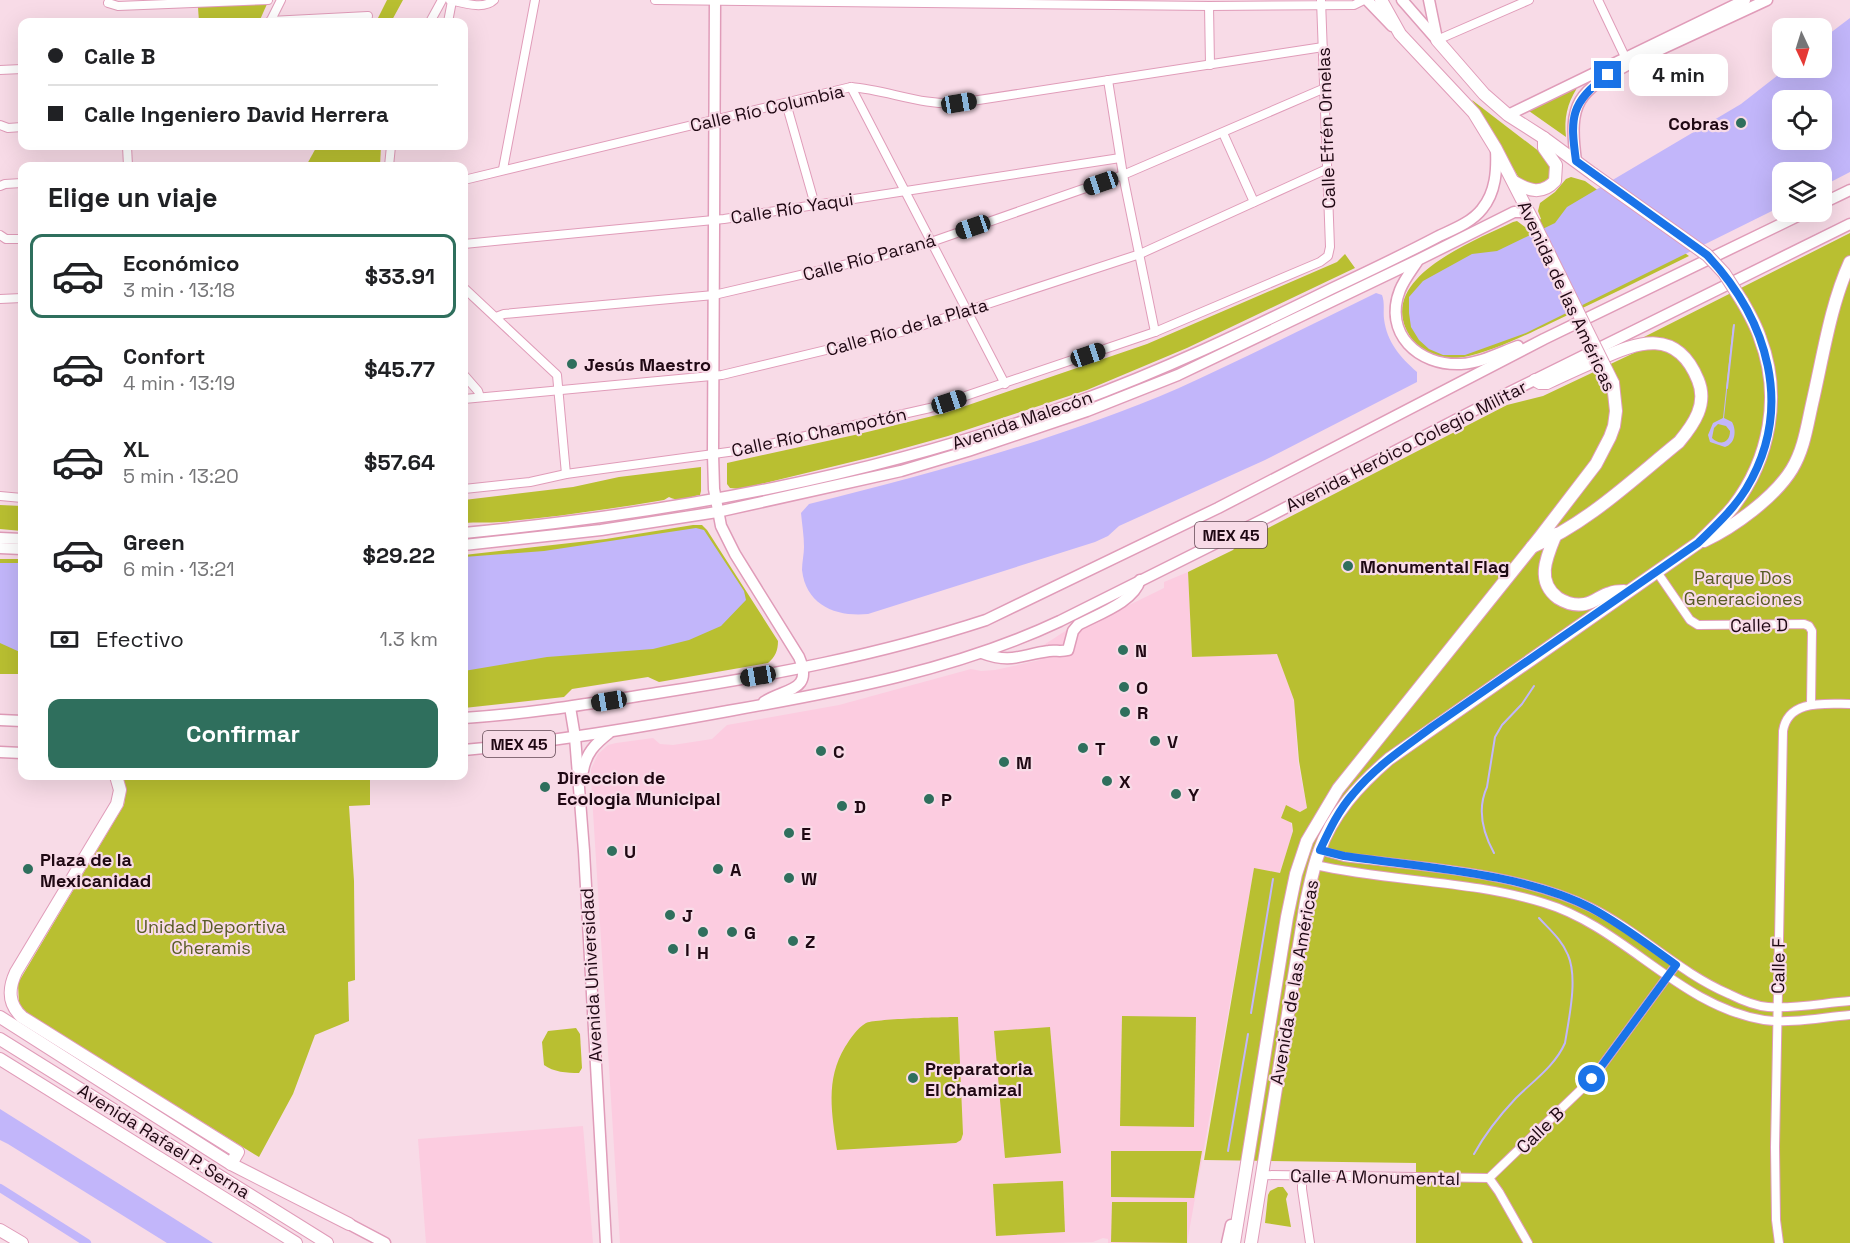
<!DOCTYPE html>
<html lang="es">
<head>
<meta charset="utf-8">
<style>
	:root { --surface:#fff; --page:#f6f6f6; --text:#202124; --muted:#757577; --line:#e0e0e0; --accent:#2f6f5d }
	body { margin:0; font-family:"Space Grotesk",sans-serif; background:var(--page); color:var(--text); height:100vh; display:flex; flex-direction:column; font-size:22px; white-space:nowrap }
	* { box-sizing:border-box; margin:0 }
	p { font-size:20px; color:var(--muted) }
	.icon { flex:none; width:33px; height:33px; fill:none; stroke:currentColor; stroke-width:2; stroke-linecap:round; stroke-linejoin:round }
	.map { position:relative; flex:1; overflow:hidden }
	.drawer { position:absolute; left:18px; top:162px; width:450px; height:618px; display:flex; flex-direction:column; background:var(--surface); border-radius:12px; box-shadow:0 6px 24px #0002 }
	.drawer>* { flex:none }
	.top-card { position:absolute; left:18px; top:18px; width:450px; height:132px; border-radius:12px; box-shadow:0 6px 24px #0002; display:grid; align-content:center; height:132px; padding:0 30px; background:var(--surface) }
	.needle { width:39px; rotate:176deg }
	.controls { position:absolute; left:1772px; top:18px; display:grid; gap:12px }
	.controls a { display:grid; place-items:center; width:60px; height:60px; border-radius:12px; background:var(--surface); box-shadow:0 6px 24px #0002; font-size:30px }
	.end { position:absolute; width:27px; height:27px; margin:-14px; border:8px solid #1a73e8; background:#fff; box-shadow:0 0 0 3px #fff }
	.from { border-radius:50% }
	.bubble { position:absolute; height:42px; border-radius:12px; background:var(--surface); box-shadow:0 6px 24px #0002; font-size:20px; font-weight:700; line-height:42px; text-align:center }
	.car { position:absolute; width:18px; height:36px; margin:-18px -9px; border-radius:8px; box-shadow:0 0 4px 2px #0007; background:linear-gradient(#222 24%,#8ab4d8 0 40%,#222 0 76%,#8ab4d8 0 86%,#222 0) }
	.top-card b { display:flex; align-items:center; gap:21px; height:57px; font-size:22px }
	.top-card b+b { border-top:2px solid var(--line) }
	.top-card i { width:15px; height:15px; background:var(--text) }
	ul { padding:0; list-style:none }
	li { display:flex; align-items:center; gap:18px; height:84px; margin:0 12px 9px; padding:0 18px; border:3px solid transparent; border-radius:12px }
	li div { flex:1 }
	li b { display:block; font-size:22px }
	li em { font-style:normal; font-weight:700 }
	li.current { border-color:var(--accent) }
	li>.icon { width:54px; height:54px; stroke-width:1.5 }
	h2 { padding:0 30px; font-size:27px; line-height:72px }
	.pay { display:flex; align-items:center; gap:15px; height:66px; padding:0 30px; font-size:22px }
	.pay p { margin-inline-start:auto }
	.button { display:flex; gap:12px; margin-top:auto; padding:12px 30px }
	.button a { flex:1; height:69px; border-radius:12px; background:var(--accent); color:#fff; font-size:24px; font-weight:700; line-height:69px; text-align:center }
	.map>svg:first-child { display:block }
</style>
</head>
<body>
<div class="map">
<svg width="1850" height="1243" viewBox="0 0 1850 1243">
	<rect width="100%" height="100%" fill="#f8dbe7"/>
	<g fill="#fccce0">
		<polygon points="1188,572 1192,657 1277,653 1294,700 1298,761 1307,808 1300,812 1286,806 1293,831 1280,873 1254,869 1187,1243 1108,1243 1108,1239 1103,1238 1093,1242 1054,1243 620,1243 591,780 591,769 598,754 608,745 616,743 653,738 660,744 673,745 712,739 727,725 839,705 971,669 981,671 995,670 1040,660 1039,648 1073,626 1080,629 1164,588 1164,582"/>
		<polygon points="583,1126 593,1243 426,1243 418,1139"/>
	</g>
	<g fill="#b9bf31">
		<polygon points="387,0 403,0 391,22 366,22 377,20"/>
		<polygon points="267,4 259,22 199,22 198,7"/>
		<path d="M 1577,88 C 1567,104 1564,118 1566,137 L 1529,111 Z"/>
		<polygon points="1472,100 1549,159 1552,166 1550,179 1538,186 1525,183 1519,178"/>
		<polygon points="317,146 381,146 380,166 306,166"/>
		<path d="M 1571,177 L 1585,181 L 1689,256 C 1642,279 1596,302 1549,324 C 1526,335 1489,353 1464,357 C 1447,360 1425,357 1414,342 C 1367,281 1472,242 1513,222 L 1517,221 L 1525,227 L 1541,219 L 1538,211 L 1540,203 L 1555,192 L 1566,179 Z"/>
		<polygon points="1850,233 1850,1243 1416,1243 1416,1163 1204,1160 1254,868 1280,873 1293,831 1292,823 1281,818 1286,805 1300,812 1307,808 1299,761 1294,700 1277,654 1192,657 1188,572 1233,550 1239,543 1507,405 1543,396 1636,352 1644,337"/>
		<polygon points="1345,254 1355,268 1187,348 1087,390 948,436 876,456 740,489 730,488 727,484 727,463 859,434 945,413 1147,344 1337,262"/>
		<path d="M 701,467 L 701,491 L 700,495 C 688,497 681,503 669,497 L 664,500 C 610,509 555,517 501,522 C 488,523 476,522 464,523 L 464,500 L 573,487 L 619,477 Z"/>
		<polygon points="0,505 22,506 22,531 0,529"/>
		<path d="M 693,525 L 702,525 L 707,530 L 778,641 C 778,651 775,657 768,663 L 659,682 L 648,677 L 572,689 L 564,697 L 464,708 L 464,555 L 606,539 Z"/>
		<rect x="0" y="559" width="22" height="115"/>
		<polygon points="123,776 370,776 370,805 349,806 354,881 355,980 348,982 349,1021 315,1035 293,1094 259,1157 24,1012 19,1005 18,983 124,805 126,790"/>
		<polygon points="1122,1016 1196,1017 1194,1127 1120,1126"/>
		<path d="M 958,1017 L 963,1134 L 961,1140 L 956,1143 L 837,1150 C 832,1114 825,1080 845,1047 C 850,1039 857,1028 866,1023 C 873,1019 944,1017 958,1017 Z"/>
		<polygon points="1050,1027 1061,1153 1005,1158 994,1031"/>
		<path d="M 576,1028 L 580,1034 L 582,1068 L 579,1073 C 567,1073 553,1072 544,1065 L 542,1042 L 548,1031 Z"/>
		<polygon points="1111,1151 1202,1151 1194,1198 1111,1197"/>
		<polygon points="1063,1181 1065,1232 996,1236 993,1184"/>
		<polygon points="1278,1187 1283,1187 1288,1194 1286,1199 1291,1227 1265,1223 1268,1195 1270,1191"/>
		<polygon points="1112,1202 1187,1202 1187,1243 1111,1242"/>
	</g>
	<g fill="#c2b6fa" fill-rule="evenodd">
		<path d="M 1850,18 L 1850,172 L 1821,187 L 1821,172 L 1782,172 L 1782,206 L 1526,333 L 1465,355 L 1443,355 L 1429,349 L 1419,340 L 1411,327 L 1409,313 L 1409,297 L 1423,281 L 1472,254 L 1497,251 L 1555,223 L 1567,207 L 1741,104 L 1787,68 L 1821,68 L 1821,40 ZM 1782,100 L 1821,100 L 1821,140 L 1782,140 Z"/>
		<path d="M 1376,293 L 1382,295 C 1385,303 1383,311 1384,319 C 1387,342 1400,357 1417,372 L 1417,382 L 1265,460 L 1119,526 L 1108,536 L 1095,542 L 868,614 C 837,617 806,606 802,570 C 802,562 804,554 804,547 C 804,536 802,524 801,513 L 809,504 C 933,473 1061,439 1179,388 C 1245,358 1311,325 1376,293 Z"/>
		<path d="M 1733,325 L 1734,325 L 1724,418 L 1732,422 C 1737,431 1735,444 1725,447 L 1710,442 L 1708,435 L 1713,423 L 1723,418 ZM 1718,424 L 1726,426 L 1730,431 C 1730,443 1720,446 1712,438 L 1714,428 Z"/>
		<polygon points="696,528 704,530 744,591 746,600 721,626 689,640 653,649 547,657 464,671 464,557 544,551"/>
		<polygon points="0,563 22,563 22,653 0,643"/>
		<polygon points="0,1109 213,1243 167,1243 8,1144 0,1140"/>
	</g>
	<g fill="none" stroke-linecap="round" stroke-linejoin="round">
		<g stroke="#c2b6fa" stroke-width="2">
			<polyline points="1727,388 1734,325"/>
			<path d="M 1494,853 C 1483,833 1477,809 1487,787 L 1495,737 L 1502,725 L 1522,704 L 1534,686"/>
			<polyline points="1251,1013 1273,879"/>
			<polyline points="1228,1151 1248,1034"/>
			<path d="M 1474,1154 C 1485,1134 1500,1115 1516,1098 C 1533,1081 1555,1066 1565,1043 C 1569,1018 1578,978 1568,955 C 1562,940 1549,929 1539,918"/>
		</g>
		<polyline stroke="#c2b6fa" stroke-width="8" points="0,1188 87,1243"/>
		<g stroke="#e09cb9" stroke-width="10">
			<g id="minor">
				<path d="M 450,0 C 463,3 484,10 494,0"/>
				<polyline points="655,0 1209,6 1354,5 1364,0"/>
				<polyline points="1598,0 1627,61"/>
				<polyline points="108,3 118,6 268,0"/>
				<polyline points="1209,6 1210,65"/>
				<polyline points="270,21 368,16"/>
				<polyline points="270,22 281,0"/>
				<polyline points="430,22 442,0"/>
				<polyline points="448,22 452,1"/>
				<polyline points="1437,40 1529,0"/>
				<polyline points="0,70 22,69"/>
				<polyline points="1108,80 1123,175 1155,332"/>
				<polyline points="851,87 1005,384"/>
				<polyline points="786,103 815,205"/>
				<polyline points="0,125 8,128 22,127"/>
				<polyline points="1223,133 1254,202"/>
				<polyline points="127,146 128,166"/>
				<polyline points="389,166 391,146"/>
				<polyline points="503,169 535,0"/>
				<path d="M 464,180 L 851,87 C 888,90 922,106 959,103 L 1323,47"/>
				<polyline points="0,186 5,184 22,183"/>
				<polyline points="0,235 6,239 22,239"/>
				<polyline points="464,244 724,219 1120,158"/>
				<polyline points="464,288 557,375 566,474"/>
				<polyline points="0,299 22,298"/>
				<polyline points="496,317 504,314 714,295 882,256 931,242 1123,175 1325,88"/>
				<polyline points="464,375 478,391 480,397"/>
				<polyline points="464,399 722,375 905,331 1140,254 1327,169"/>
				<polyline points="464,489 530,482 566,474 743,450 930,408 1155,332 1320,262 1328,256 1330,247 1321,0"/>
				<polyline points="0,496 22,498"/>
				<polyline points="1657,572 1690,620 1698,625 1804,624 1809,626 1812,631 1811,704"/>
				<path d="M 1319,850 L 1344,857 C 1424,867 1517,872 1590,907 C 1639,931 1678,972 1729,994 C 1741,1000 1754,1006 1768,1007 C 1795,1009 1823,1003 1850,1001"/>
				<path d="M 1315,865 C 1391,882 1470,880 1544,903 C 1624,927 1679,1006 1764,1020 C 1791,1024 1823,1017 1850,1015"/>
				<polyline points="1261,1175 1489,1178"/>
				<polyline points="1302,1177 1302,1189 1310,1243"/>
				<polyline points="1489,1178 1592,1079 1676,965"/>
				<polyline points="1489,1178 1499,1192 1528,1243"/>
				<path d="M 1779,1243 L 1776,1220 L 1775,1147 L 1783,731 C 1788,699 1825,704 1850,704"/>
			</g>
		</g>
		<g stroke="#e09cb9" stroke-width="13">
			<g id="major">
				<path d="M 715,0 L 713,454 L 714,489 L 721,526 L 735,554 L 799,657 C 814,692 785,688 764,702"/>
				<polyline points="1367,0 1392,26"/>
				<polyline points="1402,0 1437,40"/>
				<polyline points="1429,0 1437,39"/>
				<polyline points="1508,115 1745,0"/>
				<path d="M 1576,161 C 1568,101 1578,92 1629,64 L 1767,0"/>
				<polyline points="1821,204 1850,190"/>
				<path d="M 1417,262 C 1411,271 1404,280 1400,290 C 1383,333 1418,366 1461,364 C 1480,363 1499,353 1518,346"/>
				<path d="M 464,533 C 671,513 878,476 1074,403 C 1162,371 1246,331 1331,289 C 1367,272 1403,255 1439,236 C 1454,229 1472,222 1482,209 C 1496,192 1497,170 1496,149"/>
				<polyline points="0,538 22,539"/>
				<polyline points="464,545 601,530 717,512 901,471 968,451 1087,411 1178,375 1418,260 1514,212 1522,212 1531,217"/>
				<polyline points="0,548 22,549"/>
				<path d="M 982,653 C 1011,664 1020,655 1049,651 C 1055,650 1061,652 1068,650 L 1073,631 L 1078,625 C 1098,614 1134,602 1140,580"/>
				<polyline points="570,707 575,737 584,851 606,1243"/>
				<path d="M 464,718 C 529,714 593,703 657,693 C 768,676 879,655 986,620 L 1218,508 L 1544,339 L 1806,212"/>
				<polyline points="0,720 22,721"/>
				<path d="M 464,750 C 553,742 640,727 728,711 C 841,691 956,670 1060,621 L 1260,521 L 1500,397 L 1850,224"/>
				<polyline points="0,752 22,753"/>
				<path d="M 578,774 L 583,771 C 586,753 595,744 609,733"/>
				<polyline points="349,1224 385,1243"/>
				<polyline points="1227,1243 1231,1225"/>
			</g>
		</g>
		<g stroke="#e09cb9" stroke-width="14">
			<g id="highway">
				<polyline points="1381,0 1400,34 1474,113 1496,149 1533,221"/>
				<polyline points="1437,40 1484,94 1508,115 1544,138 1593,174"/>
				<path d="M 1514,182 C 1529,191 1542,195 1555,181 L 1556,165 L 1544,148 L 1544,138"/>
				<path d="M 1556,534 C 1547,556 1535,581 1558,598 C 1566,603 1575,606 1585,604 C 1595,602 1601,595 1610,593 C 1615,591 1620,591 1624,591"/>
				<path d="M 1704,541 C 1734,527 1775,497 1792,469 C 1804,449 1807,426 1812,404 C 1823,357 1830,306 1850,262"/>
				<path d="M 1532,547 C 1588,523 1632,480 1679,442 C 1694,424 1708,404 1698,380 C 1677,328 1639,341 1598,360 C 1581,367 1564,375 1547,383 L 1540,383 L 1535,380"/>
				<path d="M 116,776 L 120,790 L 117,804 L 16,972 C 8,989 8,1004 22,1017 L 238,1152 L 231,1164"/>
				<polyline points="0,1017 231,1164 349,1224"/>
				<polyline points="0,1039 327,1243"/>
				<polyline points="0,1059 296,1243"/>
				<polyline points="0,1230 22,1243"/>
				<polyline points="1234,1243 1287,917 1296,874 1307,841 1338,789 1540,537 1596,464 1610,437 1614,426 1616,411 1613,383"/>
				<path d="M 1251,1243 L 1306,902 C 1310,885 1313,868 1319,852 C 1332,814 1359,785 1389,759 L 1698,543 C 1709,532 1722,520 1733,507 C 1770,459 1782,395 1760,338 C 1756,325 1749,313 1742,301"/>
			</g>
		</g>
		<use href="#minor" stroke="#fff" stroke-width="8"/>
		<use href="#major" stroke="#fff" stroke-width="10"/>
		<use href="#highway" stroke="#fff" stroke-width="12"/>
		<g stroke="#e09cb9" stroke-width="14" stroke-linecap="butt">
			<g id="highway-bridge">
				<polyline points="1593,174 1707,255 1724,273 1742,301"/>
				<polyline points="1533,221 1613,383"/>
			</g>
		</g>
		<use href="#highway-bridge" stroke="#fff" stroke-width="12"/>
	</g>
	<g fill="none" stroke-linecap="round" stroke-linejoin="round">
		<path stroke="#1a73e8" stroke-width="8" d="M 1592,1079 L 1676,965 C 1648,945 1621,924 1591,908 C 1525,873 1419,867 1344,856 L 1320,850 C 1329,831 1338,811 1353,794 C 1375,767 1404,748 1432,727 L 1698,543 C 1715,526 1733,510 1746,489 C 1795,408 1768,320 1707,255 L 1576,161 C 1570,118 1570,102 1608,75"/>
	</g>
	<g fill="#2f6f5d" stroke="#f8dbe7" stroke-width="2">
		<circle cx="1741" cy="123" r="6"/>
		<circle cx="572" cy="364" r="6"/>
		<circle cx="1348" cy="566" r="6"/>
		<circle cx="1123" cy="650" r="6"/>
		<circle cx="1124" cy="687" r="6"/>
		<circle cx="1125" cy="712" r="6"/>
		<circle cx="1155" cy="741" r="6"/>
		<circle cx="1083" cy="748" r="6"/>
		<circle cx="821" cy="751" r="6"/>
		<circle cx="1004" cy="762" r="6"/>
		<circle cx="1107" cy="781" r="6"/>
		<circle cx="545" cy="787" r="6"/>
		<circle cx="1176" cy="794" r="6"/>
		<circle cx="929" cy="799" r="6"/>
		<circle cx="842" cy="806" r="6"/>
		<circle cx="789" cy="833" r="6"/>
		<circle cx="612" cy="851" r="6"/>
		<circle cx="28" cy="869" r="6"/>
		<circle cx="718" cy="869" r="6"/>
		<circle cx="789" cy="878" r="6"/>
		<circle cx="670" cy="915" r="6"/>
		<circle cx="703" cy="932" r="6"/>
		<circle cx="732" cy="932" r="6"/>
		<circle cx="793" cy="941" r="6"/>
		<circle cx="673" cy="949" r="6"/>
		<circle cx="913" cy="1078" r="6"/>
	</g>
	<g text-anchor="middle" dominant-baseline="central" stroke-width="4.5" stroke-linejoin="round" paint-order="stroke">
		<g fill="#f8dbe7" stroke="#604753" stroke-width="1.5">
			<rect x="1195" y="522" width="72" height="26" rx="4.5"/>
			<rect x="483" y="731" width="72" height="26" rx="4.5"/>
		</g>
		<g font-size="16" font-weight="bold" fill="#1f0813">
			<text x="1231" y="535">MEX 45</text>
			<text x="519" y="744">MEX 45</text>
		</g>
		<g font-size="18" fill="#1f0813" stroke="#f8dbe7">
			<text transform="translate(767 108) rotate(-13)">Calle Río Columbia</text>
			<text transform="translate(1326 128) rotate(-92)">Calle Efrén Ornelas</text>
			<text transform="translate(792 208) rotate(-9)">Calle Río Yaqui</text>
			<text transform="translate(869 257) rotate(-15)">Calle Río Paraná</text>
			<text transform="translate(1567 296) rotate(65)">Avenida de las Américas</text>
			<text transform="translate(907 327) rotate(-16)">Calle Río de la Plata</text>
			<text transform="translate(1022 420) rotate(-19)">Avenida Malecón</text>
			<text transform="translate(819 432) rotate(-12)">Calle Río Champotón</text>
			<text transform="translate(1406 446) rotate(-27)">Avenida Heróico Colegio Militar</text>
			<text transform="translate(1759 625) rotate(-1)">Calle D</text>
			<text transform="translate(1778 966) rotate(-89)">Calle F</text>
			<text transform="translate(591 975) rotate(-93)">Avenida Universidad</text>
			<text transform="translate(1294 982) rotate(-80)">Avenida de las Américas</text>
			<text transform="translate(1540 1130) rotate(-44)">Calle B</text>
			<text transform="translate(164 1141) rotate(32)">Avenida Rafael P. Serna</text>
			<text transform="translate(1375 1177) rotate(1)">Calle A Monumental</text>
		</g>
		<g font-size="18" font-weight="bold" fill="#1f0813" stroke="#f8dbe7" text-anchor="start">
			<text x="1729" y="123" text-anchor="end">Cobras</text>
			<text x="584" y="364">Jesús Maestro</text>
			<text x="1360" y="566">Monumental Flag</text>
			<text x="1135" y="650">N</text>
			<text x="1136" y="687">O</text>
			<text x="1137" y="712">R</text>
			<text x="1167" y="741">V</text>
			<text x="1095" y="748">T</text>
			<text x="833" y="751">C</text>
			<text x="1016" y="762">M</text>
			<text x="557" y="777">Direccion de<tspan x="557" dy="21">Ecologia Municipal</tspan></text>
			<text x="1119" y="781">X</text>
			<text x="1188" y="794">Y</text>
			<text x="941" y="799">P</text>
			<text x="854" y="806">D</text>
			<text x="801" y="833">E</text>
			<text x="624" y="851">U</text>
			<text x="40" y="859">Plaza de la<tspan x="40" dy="21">Mexicanidad</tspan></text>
			<text x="730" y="869">A</text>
			<text x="801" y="878">W</text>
			<text x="682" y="915">J</text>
			<text x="744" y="932">G</text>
			<text x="805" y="941">Z</text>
			<text x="685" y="949">I</text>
			<text x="703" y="952" text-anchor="middle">H</text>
			<text x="925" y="1068">Preparatoria<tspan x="925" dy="21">El Chamizal</tspan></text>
		</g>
		<g font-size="18" fill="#585b25" stroke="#f8dbe7">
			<text x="1743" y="577">Parque Dos<tspan x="1743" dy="21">Generaciones</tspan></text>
			<text x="211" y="926">Unidad Deportiva<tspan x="211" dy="21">Cheramis</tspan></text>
		</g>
	</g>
</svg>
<div class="controls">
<a><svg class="needle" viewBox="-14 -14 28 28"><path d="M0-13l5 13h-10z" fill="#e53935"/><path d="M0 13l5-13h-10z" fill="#757577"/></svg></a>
<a><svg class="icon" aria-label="locate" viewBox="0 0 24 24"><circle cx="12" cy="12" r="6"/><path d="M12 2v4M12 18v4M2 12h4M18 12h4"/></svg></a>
<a><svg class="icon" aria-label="layers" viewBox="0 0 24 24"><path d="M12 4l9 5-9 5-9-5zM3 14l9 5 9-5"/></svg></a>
</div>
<i class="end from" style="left:1592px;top:1079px"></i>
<i class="end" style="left:1608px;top:75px"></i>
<div class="bubble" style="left:1629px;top:54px;width:99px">4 min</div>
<i class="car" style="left:959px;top:103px;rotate:81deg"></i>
<i class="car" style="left:1101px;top:183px;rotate:251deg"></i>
<i class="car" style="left:973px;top:227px;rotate:251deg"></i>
<i class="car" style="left:1088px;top:355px;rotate:71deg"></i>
<i class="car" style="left:949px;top:402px;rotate:72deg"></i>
<i class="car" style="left:758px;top:676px;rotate:260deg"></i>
<i class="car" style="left:609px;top:701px;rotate:261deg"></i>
<div class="top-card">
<b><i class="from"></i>Calle B</b>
<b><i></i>Calle Ingeniero David Herrera</b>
</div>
<section class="drawer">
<h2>Elige un viaje</h2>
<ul>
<li class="current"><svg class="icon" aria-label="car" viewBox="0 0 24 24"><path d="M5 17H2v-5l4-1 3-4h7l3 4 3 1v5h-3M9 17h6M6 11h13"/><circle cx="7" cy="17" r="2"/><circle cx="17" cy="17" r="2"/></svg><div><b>Económico</b><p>3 min · 13:18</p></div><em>$33.91</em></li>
<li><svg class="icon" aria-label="car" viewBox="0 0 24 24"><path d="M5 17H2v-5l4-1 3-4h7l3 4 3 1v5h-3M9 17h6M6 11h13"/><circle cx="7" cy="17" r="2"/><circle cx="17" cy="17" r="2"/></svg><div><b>Confort</b><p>4 min · 13:19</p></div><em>$45.77</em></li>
<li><svg class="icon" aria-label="car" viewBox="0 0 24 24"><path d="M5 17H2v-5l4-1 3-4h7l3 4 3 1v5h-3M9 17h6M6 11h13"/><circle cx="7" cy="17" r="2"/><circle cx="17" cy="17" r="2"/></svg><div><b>XL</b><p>5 min · 13:20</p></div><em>$57.64</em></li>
<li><svg class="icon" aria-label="car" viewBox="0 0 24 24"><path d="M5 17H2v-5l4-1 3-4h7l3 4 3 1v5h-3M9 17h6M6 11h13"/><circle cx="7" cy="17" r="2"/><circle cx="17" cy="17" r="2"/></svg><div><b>Green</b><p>6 min · 13:21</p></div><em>$29.22</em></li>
</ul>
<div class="pay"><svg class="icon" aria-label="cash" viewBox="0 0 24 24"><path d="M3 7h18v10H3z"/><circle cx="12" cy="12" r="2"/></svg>Efectivo<p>1.3 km</p></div>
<div class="button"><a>Confirmar</a></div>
</section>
</div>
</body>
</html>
